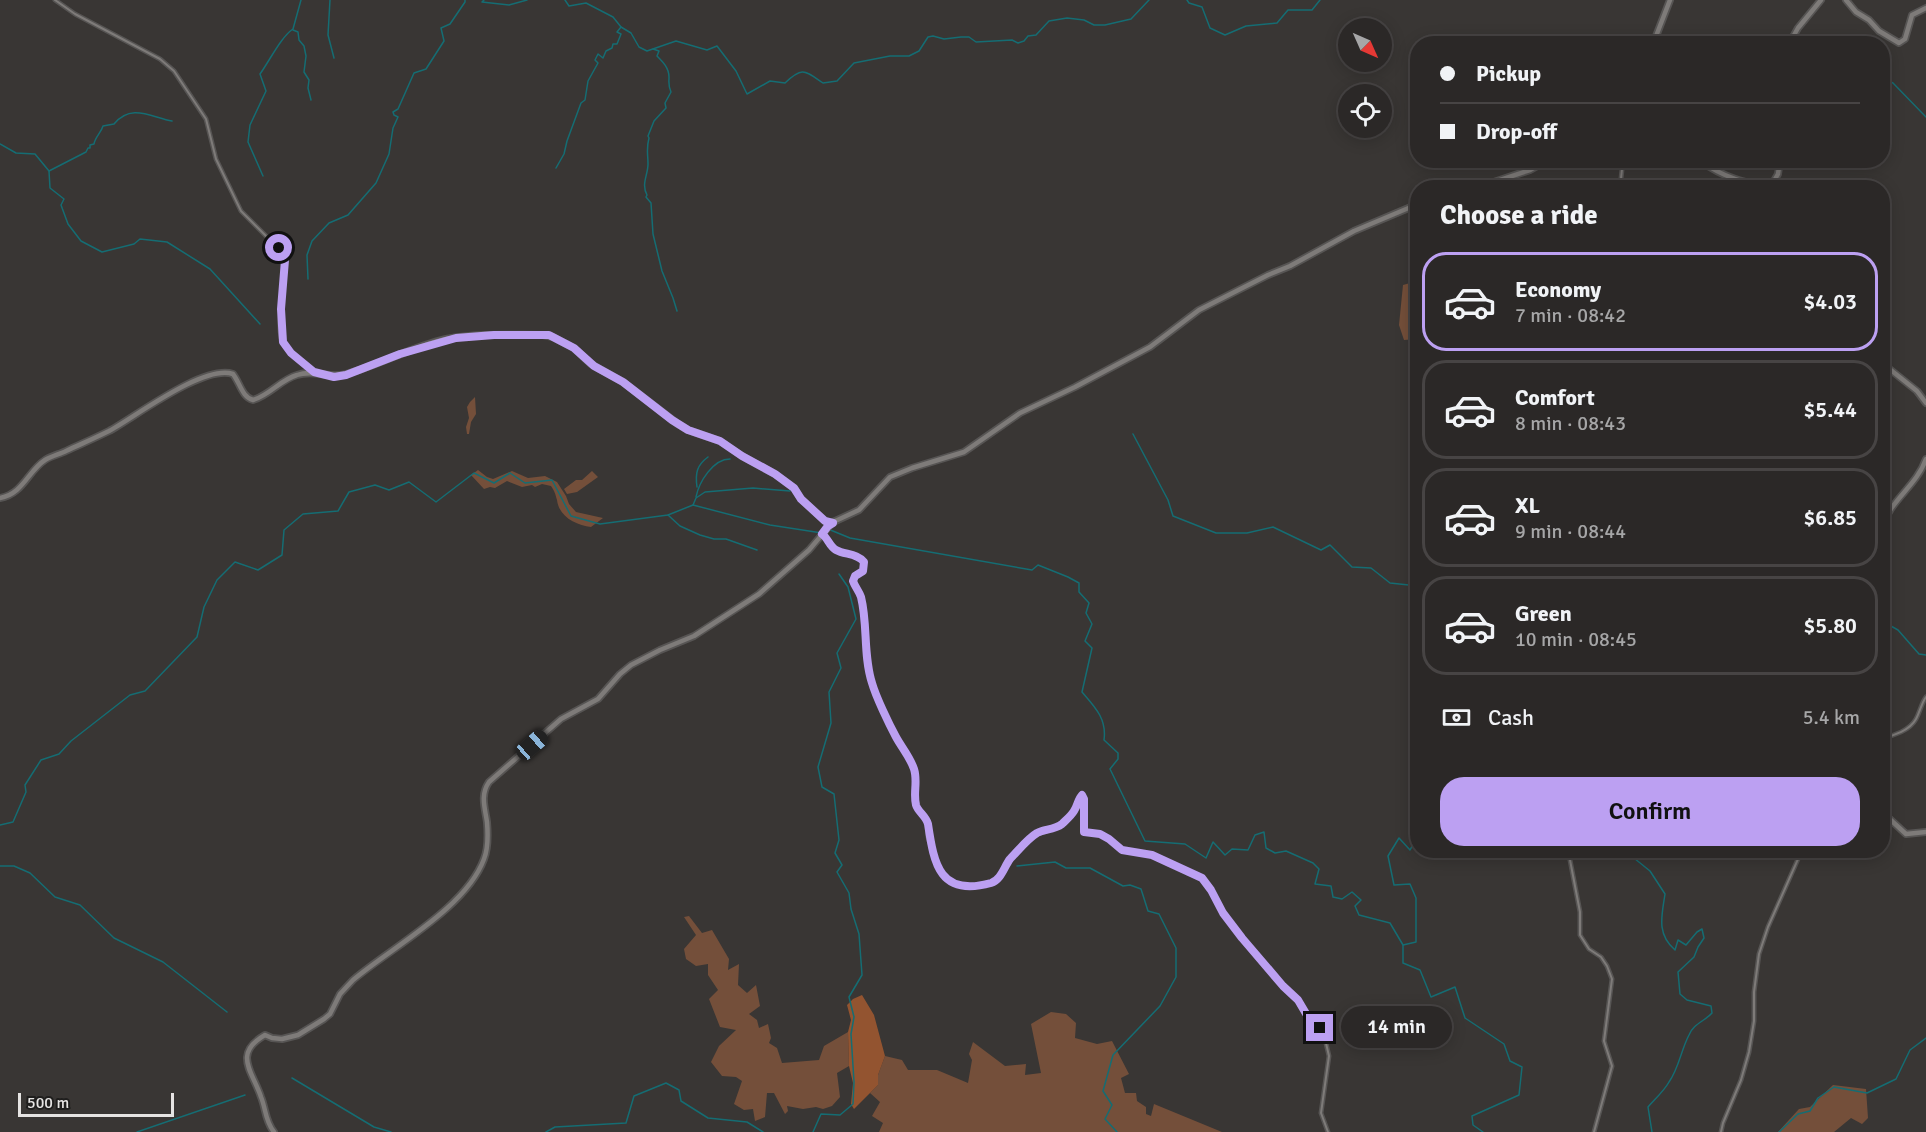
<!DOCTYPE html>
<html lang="en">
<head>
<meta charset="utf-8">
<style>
	:root { --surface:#2b2827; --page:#33302f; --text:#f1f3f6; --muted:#a6a6a7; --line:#474444; --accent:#bca0f2 }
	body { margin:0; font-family:Signika,sans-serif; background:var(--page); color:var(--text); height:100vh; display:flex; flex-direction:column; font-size:22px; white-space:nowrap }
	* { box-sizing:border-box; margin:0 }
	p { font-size:20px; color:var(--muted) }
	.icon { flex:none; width:33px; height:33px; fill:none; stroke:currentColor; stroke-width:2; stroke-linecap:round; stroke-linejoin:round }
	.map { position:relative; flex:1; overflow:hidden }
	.details { position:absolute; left:1410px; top:180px; width:480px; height:678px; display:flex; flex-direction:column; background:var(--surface); border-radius:24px; box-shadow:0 3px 15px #0003,0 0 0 2px var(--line) }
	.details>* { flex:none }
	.hud { position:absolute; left:1410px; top:36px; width:480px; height:132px; border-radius:24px; box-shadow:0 3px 15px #0003,0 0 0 2px var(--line); display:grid; align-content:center; height:132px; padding:0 30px; background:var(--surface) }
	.needle { width:39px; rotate:135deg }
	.fabs { position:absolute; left:1338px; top:18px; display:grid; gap:12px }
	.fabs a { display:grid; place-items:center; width:54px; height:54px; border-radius:50%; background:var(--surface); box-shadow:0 3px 15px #0003,0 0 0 2px var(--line); font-size:30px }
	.scale { position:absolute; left:18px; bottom:15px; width:156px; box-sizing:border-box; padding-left:6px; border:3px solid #e6e4e3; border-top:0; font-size:16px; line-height:21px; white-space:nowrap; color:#e6e4e3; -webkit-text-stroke:4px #1f1e1d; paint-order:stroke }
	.end { position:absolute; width:27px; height:27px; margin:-14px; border:8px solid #bca0f2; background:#111; box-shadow:0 0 0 3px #111 }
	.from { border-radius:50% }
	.bubble { position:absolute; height:42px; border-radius:21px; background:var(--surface); box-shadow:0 3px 15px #0003,0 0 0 2px var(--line); font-size:20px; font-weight:600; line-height:42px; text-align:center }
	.car { position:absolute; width:18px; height:36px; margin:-18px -9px; border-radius:8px; box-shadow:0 0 4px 2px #0007; background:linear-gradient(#222 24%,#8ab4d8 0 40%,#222 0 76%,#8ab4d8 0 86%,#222 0) }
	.hud b { display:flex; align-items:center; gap:21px; height:57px; font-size:22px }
	.hud b+b { border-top:2px solid var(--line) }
	.hud i { width:15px; height:15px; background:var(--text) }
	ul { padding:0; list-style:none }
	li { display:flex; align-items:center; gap:18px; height:99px; margin:0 12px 9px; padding:0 18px; border:3px solid var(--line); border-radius:24px }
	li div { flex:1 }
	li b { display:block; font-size:22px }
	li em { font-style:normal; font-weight:600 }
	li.current { border-color:var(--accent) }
	li>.icon { width:54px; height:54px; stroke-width:1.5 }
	h2 { padding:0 30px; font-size:27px; line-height:72px }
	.pay { display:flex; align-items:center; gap:15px; height:66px; padding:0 30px; font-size:22px }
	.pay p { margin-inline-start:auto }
	.button { display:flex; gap:12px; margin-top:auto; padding:12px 30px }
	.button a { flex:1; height:69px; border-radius:24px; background:var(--accent); color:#111; font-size:24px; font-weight:600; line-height:69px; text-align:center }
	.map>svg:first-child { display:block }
</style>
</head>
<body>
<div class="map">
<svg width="1926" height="1132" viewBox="0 0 1926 1132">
	<rect width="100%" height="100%" fill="#393634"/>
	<g fill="#744f3a">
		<polygon points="1417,281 1417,339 1404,340 1399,325 1403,285"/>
		<polygon points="475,397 476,414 471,422 469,434 467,434 466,427 469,418 467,407 470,402"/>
		<path d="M 478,470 L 487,477 L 493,479 L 512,471 L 528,478 L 545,476 L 557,482 L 566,496 L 569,504 L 576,512 L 603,518 L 591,527 C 576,525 559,517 557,500 C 555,493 555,492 551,486 L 542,484 L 535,487 L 532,485 L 522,487 L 507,481 L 495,488 L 490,487 L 484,489 L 471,475 Z"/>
		<polygon points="592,471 598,477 577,492 567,494 564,489 576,480 582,480"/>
		<polygon points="689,916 702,933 712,930 729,959 728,970 739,964 738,985 747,993 756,985 760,1006 749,1014 757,1020 759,1028 768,1024 771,1038 769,1043 777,1048 782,1063 819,1060 824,1046 848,1032 849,1066 837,1073 840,1097 832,1106 823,1109 816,1107 803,1109 787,1106 788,1111 785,1114 774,1093 767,1093 765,1117 755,1121 753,1109 744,1110 734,1104 742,1081 736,1077 722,1076 711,1062 719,1046 736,1030 720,1027 709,999 718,990 708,975 708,964 696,966 686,959 684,949 696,935 684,917"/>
		<polygon points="1051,1012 1066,1014 1076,1023 1075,1038 1097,1044 1112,1041 1129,1074 1121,1078 1125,1093 1136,1093 1137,1101 1146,1107 1146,1114 1151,1116 1154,1104 1222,1132 879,1132 883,1123 872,1116 880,1102 870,1093 878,1085 878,1075 885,1056 902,1060 908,1070 937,1070 968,1083 972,1060 969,1054 973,1042 1005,1066 1026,1064 1025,1075 1041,1073 1031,1024"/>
		<polygon points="1833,1085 1866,1089 1868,1118 1862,1124 1851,1118 1834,1132 1778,1132 1799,1109 1810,1107"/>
	</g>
	<polygon fill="#935430" points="862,995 874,1015 885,1056 878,1075 878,1085 854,1109 851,1104 853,1083 849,1066 848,1032 851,1020 847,1005 853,999"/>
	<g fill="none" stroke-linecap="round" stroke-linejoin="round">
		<g stroke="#156d73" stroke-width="1.5">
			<polyline points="330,0 328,35 334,58"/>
			<polyline points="484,0 482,2 509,5 527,0"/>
			<path d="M 565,0 L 569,6 L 586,3 L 613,17 L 621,27 L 631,33 L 639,47 L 647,51 L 676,41 L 707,50 L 717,46 L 736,71 L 747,94 L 770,81 L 785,83 C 803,66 805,71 823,83 L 837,81 L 854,63 L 890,56 L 909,56 L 919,51 L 928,37 L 933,36 L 944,39 L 961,37 L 969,37 L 976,42 L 1012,40 L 1018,43 L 1024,41 L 1028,36 L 1036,35 L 1049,21 L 1067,18 L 1084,20 L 1094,25 L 1105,25 L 1131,19 L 1149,0"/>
			<polyline points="1187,0 1189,3 1202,7 1210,28 1225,35 1246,26 1277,23 1288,10 1312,10 1320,0"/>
			<polyline points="293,30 298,32 299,40 304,46 306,56 304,72 309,80 308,88 311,100"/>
			<path d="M 653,49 L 659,51 L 657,56 C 663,62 669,68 669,77 C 669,83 668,86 671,92 L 665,103 L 666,108 L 654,121 L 648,136 L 649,138 C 646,149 648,154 648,164 C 648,175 641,184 647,195 L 646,197 L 651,203 L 653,234 L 662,271 L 673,298 L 677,311"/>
			<polyline points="1882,78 1893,83 1926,117"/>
			<polyline points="0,144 16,153 35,154 49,171 50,188 64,199 61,205 68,224 81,241 102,252 134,244 140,239 167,242 210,269 260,324"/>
			<polyline points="556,168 564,154 567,141 581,103 585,100 588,81 598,63 595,60 598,54 603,58 606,51 612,48 613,44 617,44 621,34 617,32 621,27"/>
			<path d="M 49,171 L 86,152 L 88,148 L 90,148 L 90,145 L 94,144 C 95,137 101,133 103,126 L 114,124 C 131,103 151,117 172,121"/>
			<path d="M 263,176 L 248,142 L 250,125 L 266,91 L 260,74 C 270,60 281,37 293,29 L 301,0"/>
			<polyline points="308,279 307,255 312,241 329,223 348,215 376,183 389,154 393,128 398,117 394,115 393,112 398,109 414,73 426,69 444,41 441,28 450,24 465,2 465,0"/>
			<polyline points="1133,434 1168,500 1173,516 1216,533 1247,533 1273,527 1321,550 1330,545 1352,567 1371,568 1390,583 1418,586"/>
			<path d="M 697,487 C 695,473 697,465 708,457"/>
			<path d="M 696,497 C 699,482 713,459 730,459"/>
			<polyline points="693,505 696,498 705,492 753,488 790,491"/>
			<polyline points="668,515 680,526 700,535 714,539 726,539 757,550"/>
			<path d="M 828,529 L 850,538 L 1032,570 L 1038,565 L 1068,577 L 1079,583 L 1079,592 L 1089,603 L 1086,613 L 1092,624 L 1085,641 L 1092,648 L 1082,692 C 1095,707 1107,719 1104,740 L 1118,753 L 1118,759 L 1110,769 L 1145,841 L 1185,844 L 1206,858 L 1213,842 L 1225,855 L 1232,849 L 1248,850 L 1255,835 L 1264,832 L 1266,848 L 1275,853 L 1286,851 L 1313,863 L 1319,869 L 1315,884 L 1331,886 L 1333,897 L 1342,899 L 1352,892 L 1361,900 L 1355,906 L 1359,915 L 1390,923 L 1403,945"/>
			<polyline points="1882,621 1898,630 1919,654 1926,655"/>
			<polyline points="1418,750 1415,751 1418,773"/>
			<polyline points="0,825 13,822 26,792 25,785 41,760 59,754 71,741 130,695 145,691 197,637 204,607 217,580 235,562 258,570 282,555 284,530 303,514 338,511 349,492 375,485 389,490 409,482 436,502 474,473 494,483 510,473 525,483 552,480 571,516 600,524 668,515 693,505 770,525 822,533"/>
			<polyline points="1418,836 1410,850 1399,838 1388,856 1394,885 1410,884 1416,898 1416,942 1403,945 1403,963 1420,970 1431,997 1455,987 1465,1018 1504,1044 1510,1061 1522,1067 1519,1095 1472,1116 1473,1125 1483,1132"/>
			<path d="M 1624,850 L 1650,871 L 1665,894 C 1662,915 1656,934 1675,950 L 1678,940 L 1686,945 L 1697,932 L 1702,929 L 1704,938 L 1698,947 L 1694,957 L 1678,972 L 1680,994 L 1687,1000 L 1711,1006 L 1712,1013 C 1705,1021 1693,1024 1689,1035 C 1681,1050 1679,1068 1669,1082 C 1664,1091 1655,1099 1648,1107 L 1652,1132"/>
			<polyline points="0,866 14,866 30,873 55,897 80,905 114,938 163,962 227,1012"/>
			<polyline points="1017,866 1055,862 1066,868 1090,868 1123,886 1130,885 1141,889 1148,911 1159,914 1176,948 1176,977 1160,1006 1113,1055 1103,1091 1112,1105 1105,1119 1117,1132"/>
			<polyline points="292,1078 374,1127 391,1132"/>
			<polyline points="137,1132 245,1095"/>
			<polyline points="546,1132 555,1127 626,1123 634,1096 666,1083 679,1090 681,1101 708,1118 747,1122 763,1132"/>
			<polyline points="813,1132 821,1114 840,1115 853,1104 854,1082 851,1034 854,1017 849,997 862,975 859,934 851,909 849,893 837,872 842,865 835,853 839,840 834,794 822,787 818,767 831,723 829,692 841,668 837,653 856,619 848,587 839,574"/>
			<polyline points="1779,1132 1798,1114 1810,1111 1818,1098 1834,1087 1867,1093 1896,1079 1910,1050 1926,1038"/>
		</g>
		<g stroke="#575554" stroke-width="5">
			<g id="street">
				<path d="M 55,0 L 75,14 L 160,59 L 174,71 L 206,119 L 216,159 L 241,211 L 282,252 C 291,273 271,328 285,347 C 293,357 305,363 314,372"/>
				<polyline points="1620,188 1623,160"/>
				<path d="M 822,534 C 828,538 829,545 835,549 C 847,557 866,552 863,571 L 855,576 L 853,581 L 860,593 L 863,605 L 867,665 L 872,684 L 894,734 L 913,766 L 916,784 L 916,805 L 927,821 L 928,837 L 937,866 L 952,883 L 967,886 L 994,882 L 999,878 L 1009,860 L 1035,835 L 1056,828 L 1064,821 L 1075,811 L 1080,797 L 1082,795 L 1084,799 L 1084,832 L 1105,836 L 1122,850 L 1152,855 L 1168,864 L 1198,875 L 1208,884 L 1223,913 L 1242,938 L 1283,986 L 1297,1000 L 1304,1013 L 1311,1022 L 1320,1028 L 1325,1039 L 1329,1056 L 1321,1113 L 1328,1132"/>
				<path d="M 1882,738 C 1894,736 1910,730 1916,719 C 1920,712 1921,704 1926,697"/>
				<polyline points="1573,850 1570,860 1580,912 1580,935 1589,949 1601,957 1607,966 1612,979 1604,1041 1612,1066 1594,1132"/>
				<polyline points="1721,1132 1723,1123 1741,1080 1749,1052 1754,1021 1754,992 1759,954 1768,927 1802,850"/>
			</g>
		</g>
		<g stroke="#575554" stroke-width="8">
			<g id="secondary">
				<polyline points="1846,0 1856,12 1869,20 1879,31 1899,43 1905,39 1912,15 1926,8"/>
				<polyline points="1653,44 1670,0"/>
				<polyline points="1789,44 1798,28 1821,0"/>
				<path d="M 1699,160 C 1717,173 1753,191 1774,181 L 1778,174 L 1780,160"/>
				<polyline points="1476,188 1530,170 1548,160"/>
				<polyline points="1882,363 1917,391 1926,403"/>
				<path d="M 0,498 C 23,494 28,471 45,460 C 51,456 60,454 66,451 C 81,444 95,438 109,431 C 135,417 204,364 233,374 C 240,383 242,397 253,400 C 270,395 280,380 297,375 C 314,369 329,379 346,374 C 380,365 411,347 446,339 C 478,333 511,335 543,335 L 553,337 L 574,348 L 591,364 L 623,382 L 678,424 L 688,430 L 720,441 L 742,456 L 775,474 L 794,488 L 801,499 L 825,521 L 831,523 L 859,510 L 890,477 L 912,468 L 964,452 L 1020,413 L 1075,387 L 1150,347 L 1199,310 L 1268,275 L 1290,266 L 1354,231 L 1418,204"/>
				<path d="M 1882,526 C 1891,500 1917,485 1926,459"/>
				<polyline points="1882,812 1906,834 1926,832"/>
				<path d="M 274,1132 C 265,1121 266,1109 261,1097 C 253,1072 232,1054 265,1035 L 272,1038 L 282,1039 L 298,1035 L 324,1019 L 330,1014 L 340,994 L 353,980 C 392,947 466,908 484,859 C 488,849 488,834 487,822 C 485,808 480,795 489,782 L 561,719 L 598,699 L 620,674 L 631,665 L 660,650 L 694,636 L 759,594 L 809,550 L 831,524"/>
			</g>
		</g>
		<use href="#street" stroke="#7e7b79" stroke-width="2"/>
		<use href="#secondary" stroke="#7e7b79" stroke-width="4.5"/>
	</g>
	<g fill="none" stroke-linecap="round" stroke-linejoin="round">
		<path stroke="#bca0f2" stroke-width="8" d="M 279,248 L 285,260 L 281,309 L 283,342 L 291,353 L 314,372 L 334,377 L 346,375 L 400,354 L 456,338 L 494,335 L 549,335 L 574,348 L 594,366 L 623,382 L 672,420 L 688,430 L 720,441 L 742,456 L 775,474 L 794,488 L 801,499 L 825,521 L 833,523 L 828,526 L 822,534 C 828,538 829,546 836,550 C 845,555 857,553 864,562 L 863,571 L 855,576 L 853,581 C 855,587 859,591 861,597 C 868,625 863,655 872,683 C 876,697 889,724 896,737 C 902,748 910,757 914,769 C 918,781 913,793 916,805 C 918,812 926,816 928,824 C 934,865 940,897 991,883 C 1001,880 1004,867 1010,859 C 1018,851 1027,839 1037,833 C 1045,829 1054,830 1062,824 C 1066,820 1071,816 1074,811 C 1078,805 1078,799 1082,795 L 1084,799 L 1084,832 L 1100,834 L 1109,839 L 1122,850 L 1152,855 L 1202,878 L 1211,890 L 1223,913 L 1242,938 L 1283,986 L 1298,1000 L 1311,1022 L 1320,1028"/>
	</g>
</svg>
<div class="fabs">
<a><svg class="needle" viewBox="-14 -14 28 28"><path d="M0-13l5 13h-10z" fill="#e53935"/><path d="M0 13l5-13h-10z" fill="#a6a6a7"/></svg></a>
<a><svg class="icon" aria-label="locate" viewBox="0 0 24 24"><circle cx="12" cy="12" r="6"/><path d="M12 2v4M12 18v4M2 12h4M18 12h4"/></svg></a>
</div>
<div class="scale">500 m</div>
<i class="end from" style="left:279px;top:248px"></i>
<i class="end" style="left:1320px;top:1028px"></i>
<div class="bubble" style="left:1341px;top:1006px;width:111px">14 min</div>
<i class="car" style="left:532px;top:745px;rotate:49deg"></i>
<div class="hud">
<b><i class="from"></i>Pickup</b>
<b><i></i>Drop-off</b>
</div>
<section class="details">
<h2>Choose a ride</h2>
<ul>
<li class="current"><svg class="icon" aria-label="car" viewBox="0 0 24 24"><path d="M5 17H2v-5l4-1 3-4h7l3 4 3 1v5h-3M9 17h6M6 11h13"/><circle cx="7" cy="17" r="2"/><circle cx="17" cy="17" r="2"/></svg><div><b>Economy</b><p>7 min · 08:42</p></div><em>$4.03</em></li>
<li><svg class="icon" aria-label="car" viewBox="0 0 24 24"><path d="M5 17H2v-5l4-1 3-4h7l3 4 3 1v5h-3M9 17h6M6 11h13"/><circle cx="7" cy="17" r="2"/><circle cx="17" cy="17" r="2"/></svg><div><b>Comfort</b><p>8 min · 08:43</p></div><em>$5.44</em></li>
<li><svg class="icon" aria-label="car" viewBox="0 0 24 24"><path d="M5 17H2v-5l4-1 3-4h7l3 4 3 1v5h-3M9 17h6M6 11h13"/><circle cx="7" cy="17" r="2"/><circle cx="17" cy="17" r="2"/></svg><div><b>XL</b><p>9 min · 08:44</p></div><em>$6.85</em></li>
<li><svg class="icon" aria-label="car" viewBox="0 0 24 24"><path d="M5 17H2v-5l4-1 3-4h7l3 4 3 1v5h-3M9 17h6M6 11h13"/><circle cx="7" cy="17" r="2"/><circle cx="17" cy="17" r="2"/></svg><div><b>Green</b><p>10 min · 08:45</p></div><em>$5.80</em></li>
</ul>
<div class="pay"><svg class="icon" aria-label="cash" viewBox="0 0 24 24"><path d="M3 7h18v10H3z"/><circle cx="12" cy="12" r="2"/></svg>Cash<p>5.4 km</p></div>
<div class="button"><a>Confirm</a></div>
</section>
</div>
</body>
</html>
